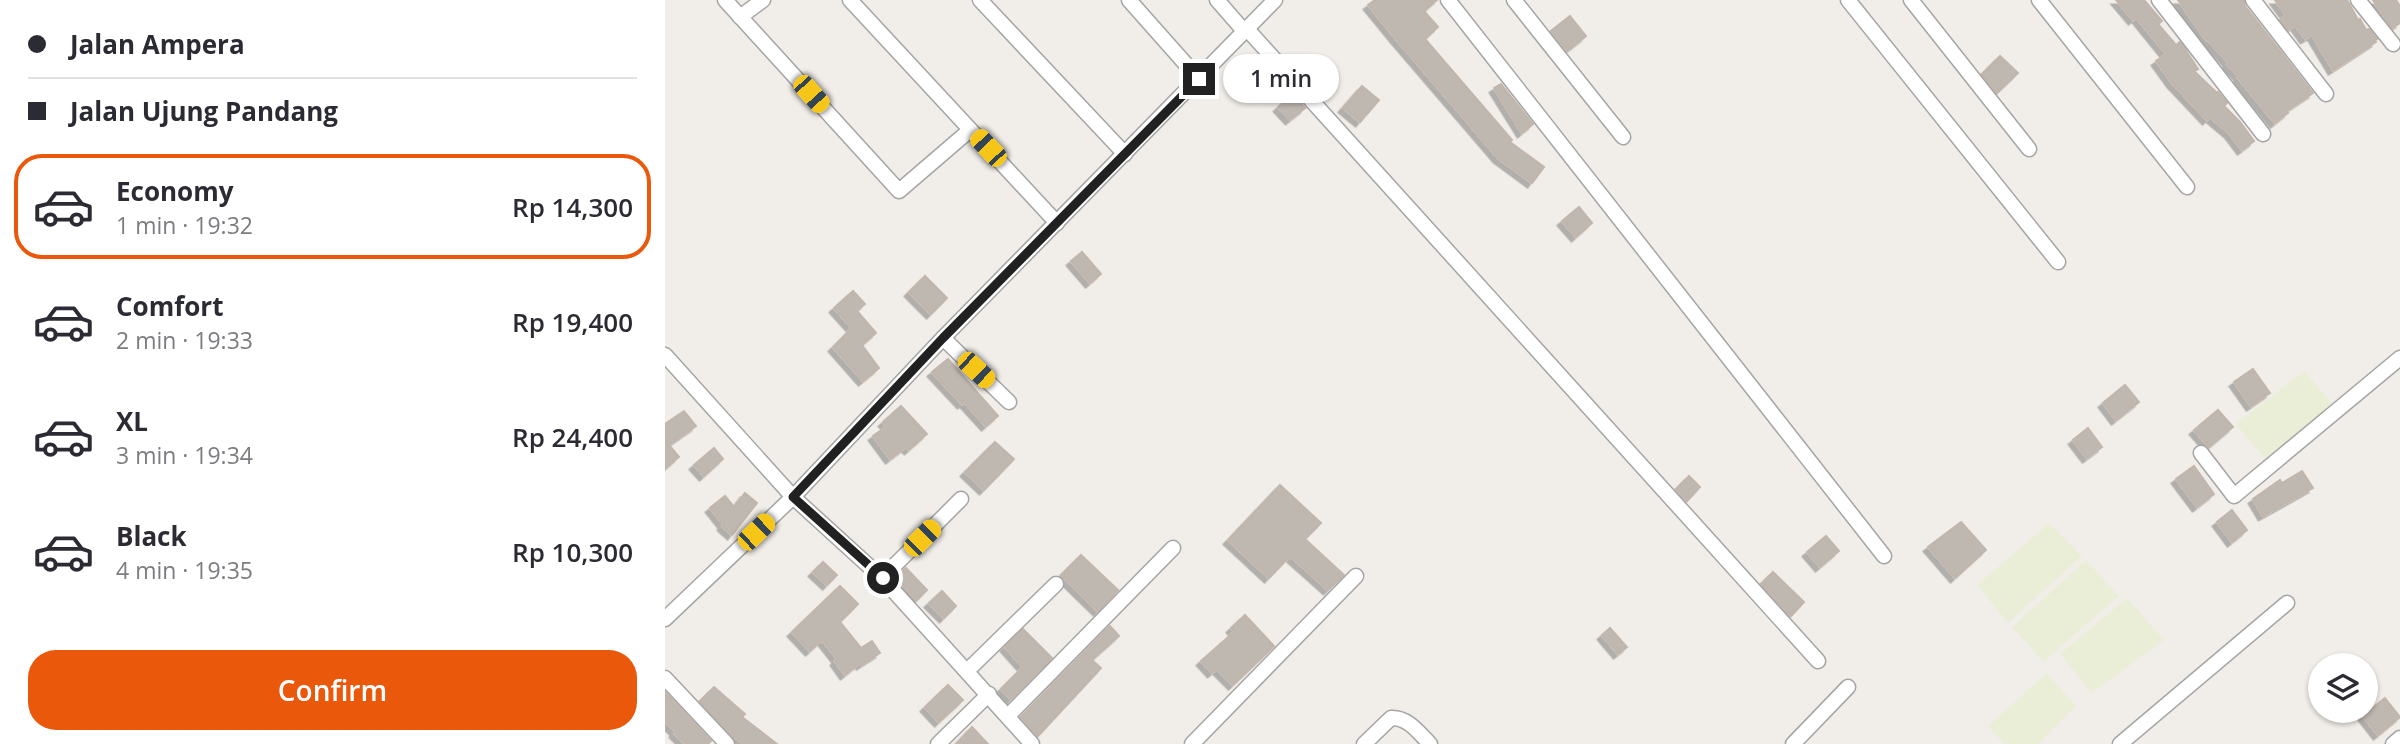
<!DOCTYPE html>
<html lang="en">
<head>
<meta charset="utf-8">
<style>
	:root { --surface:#fff; --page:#f7f7f7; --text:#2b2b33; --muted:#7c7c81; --line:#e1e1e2; --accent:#ea580c }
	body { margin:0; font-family:"Open Sans",sans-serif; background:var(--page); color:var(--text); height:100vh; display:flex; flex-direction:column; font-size:26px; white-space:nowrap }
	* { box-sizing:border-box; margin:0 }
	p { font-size:23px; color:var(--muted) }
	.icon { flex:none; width:38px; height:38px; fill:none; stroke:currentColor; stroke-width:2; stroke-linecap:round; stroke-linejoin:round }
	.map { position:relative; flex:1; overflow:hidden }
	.details { display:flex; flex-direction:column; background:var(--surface); width:665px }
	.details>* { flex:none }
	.banner { display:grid; align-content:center; height:154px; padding:0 28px; background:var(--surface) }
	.tools { position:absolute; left:1643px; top:653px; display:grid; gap:14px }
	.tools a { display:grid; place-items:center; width:70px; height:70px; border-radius:50%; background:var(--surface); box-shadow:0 2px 5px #0004; font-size:35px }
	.end { position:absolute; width:32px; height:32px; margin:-16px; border:9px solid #212121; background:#fff; box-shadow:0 0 0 4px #fff }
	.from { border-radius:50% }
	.bubble { position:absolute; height:49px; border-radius:24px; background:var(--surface); box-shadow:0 2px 5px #0004; font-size:23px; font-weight:600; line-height:49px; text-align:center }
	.car { position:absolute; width:21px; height:42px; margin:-21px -10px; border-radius:9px; box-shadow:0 0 5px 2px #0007; background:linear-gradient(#f5c518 24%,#345 0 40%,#f5c518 0 76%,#345 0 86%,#f5c518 0) }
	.banner b { display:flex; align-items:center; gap:24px; height:66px; font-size:26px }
	.banner b+b { border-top:2px solid var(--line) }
	.banner i { width:18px; height:18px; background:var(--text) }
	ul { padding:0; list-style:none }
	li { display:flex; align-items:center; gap:21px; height:105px; margin:0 14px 10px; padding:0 14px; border:4px solid transparent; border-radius:28px }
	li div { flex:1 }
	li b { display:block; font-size:26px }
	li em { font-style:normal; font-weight:600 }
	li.current { border-color:var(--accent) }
	li>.icon { width:63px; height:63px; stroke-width:1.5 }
	.button { display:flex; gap:14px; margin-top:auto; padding:14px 28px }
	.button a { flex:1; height:80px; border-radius:28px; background:var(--accent); color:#fff; font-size:28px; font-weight:600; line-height:80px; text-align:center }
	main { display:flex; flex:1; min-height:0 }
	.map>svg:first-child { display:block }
</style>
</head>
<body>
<main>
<section class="details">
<div class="banner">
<b><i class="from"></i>Jalan Ampera</b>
<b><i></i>Jalan Ujung Pandang</b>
</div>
<ul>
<li class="current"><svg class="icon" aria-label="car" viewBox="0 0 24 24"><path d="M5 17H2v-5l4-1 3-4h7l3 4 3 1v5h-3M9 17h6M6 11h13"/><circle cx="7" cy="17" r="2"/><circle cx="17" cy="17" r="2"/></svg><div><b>Economy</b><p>1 min · 19:32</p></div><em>Rp 14,300</em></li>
<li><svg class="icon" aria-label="car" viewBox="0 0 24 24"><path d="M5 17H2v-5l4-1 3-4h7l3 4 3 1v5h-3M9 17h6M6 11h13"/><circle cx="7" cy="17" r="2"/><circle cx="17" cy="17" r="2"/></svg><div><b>Comfort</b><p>2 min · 19:33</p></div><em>Rp 19,400</em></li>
<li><svg class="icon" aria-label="car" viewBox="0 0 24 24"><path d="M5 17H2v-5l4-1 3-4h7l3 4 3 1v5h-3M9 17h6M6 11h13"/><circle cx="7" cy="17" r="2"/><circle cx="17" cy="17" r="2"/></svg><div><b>XL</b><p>3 min · 19:34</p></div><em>Rp 24,400</em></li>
<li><svg class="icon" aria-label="car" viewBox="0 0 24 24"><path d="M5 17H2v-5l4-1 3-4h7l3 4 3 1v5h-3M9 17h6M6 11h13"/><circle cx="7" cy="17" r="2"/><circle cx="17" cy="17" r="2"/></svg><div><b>Black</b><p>4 min · 19:35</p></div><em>Rp 10,300</em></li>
</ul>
<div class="button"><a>Confirm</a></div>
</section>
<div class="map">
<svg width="1735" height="744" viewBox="0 0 1735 744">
	<defs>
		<filter id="shadow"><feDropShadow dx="-4.5" dy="4.5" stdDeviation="0" flood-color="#0004"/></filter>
	</defs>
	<rect width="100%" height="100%" fill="#f1eee9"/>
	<g fill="#ebeed6">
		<polygon points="1639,371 1668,404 1600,459 1571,424"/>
		<polygon points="1384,523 1417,556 1343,623 1312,585"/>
		<polygon points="1421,560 1454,596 1378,662 1347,627"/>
		<polygon points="1462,598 1499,640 1427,693 1395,654"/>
		<polygon points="1382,673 1411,706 1373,744 1339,744 1323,726"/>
	</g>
	<g fill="#beb8b1" stroke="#c2b6ac" stroke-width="2" filter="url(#shadow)">
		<polygon points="710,0 772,0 759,11 773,27 760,39 847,140 845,142 879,167 867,183 833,158 731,39 703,5"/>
		<polygon points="1451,0 1479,0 1497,21 1493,24 1511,45 1515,42 1520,49 1533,69 1529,71 1552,93 1553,92 1562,103 1559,106 1575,122 1589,141 1577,150 1564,133 1545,117 1542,120 1507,83 1491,61 1501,54 1471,17 1468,20"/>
		<polygon points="1513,0 1579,0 1580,6 1648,93 1621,111 1623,113 1610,123 1573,78 1575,77 1562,64 1563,62 1542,39 1541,40"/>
		<polygon points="1610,0 1682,0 1693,20 1695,19 1701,30 1704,29 1712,39 1710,40 1711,42 1668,70 1647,35 1640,39 1630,25 1623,30 1615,20 1621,15"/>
		<polygon points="1708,0 1731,0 1735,6 1735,23 1727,28"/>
		<polygon points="905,16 921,36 902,51 886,31"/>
		<polygon points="1335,56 1353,73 1332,93 1317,74"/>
		<polygon points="836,84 868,124 857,133 829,88"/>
		<polygon points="697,86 714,100 695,122 678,108"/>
		<polygon points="628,94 640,108 625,120 613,107"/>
		<polygon points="914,207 927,223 911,237 897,221"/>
		<polygon points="417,252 436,274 425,283 406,261"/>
		<polygon points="260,276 282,298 266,314 244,292"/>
		<polygon points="188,291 200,304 192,311 211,333 197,345 214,368 198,381 168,347 187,328 169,308"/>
		<polygon points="283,359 333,416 321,426 299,402 297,404 267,372"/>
		<polygon points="1588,369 1605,393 1586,406 1569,382"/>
		<polygon points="1460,385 1474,402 1451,420 1438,403"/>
		<polygon points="236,406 262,434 244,450 241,447 225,459 208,436 222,426 218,422"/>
		<polygon points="1553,410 1568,427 1544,447 1529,430"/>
		<polygon points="19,411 31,426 4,445 14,457 0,469 0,424"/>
		<polygon points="1423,428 1437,447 1422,458 1408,440"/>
		<polygon points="330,442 349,459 319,490 300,472"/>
		<polygon points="49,448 58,459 39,476 29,465"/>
		<polygon points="1529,466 1549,494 1532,507 1511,479"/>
		<polygon points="1637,471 1648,488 1598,516 1588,499 1615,480 1617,483"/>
		<polygon points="1024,476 1035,487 1022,501 1011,489"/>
		<polygon points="615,485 656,523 640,539 679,575 663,590 625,556 604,578 563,540"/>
		<polygon points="80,493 92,503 67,535 57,526 58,524 45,508 60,496 69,507"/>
		<polygon points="1567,510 1582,530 1567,542 1552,522"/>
		<polygon points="1296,522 1321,550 1290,578 1263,547"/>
		<polygon points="1161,536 1174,551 1155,567 1142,552"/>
		<polygon points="416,555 453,590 433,611 396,575"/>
		<polygon points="158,562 172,575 162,585 148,572"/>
		<polygon points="241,568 262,590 252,600 231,578"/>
		<polygon points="1108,572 1139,602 1126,616 1096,584"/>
		<polygon points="175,586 193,604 175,622 196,648 207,641 215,653 196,665 195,663 180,675 170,661 172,659 157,640 145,651 127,632"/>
		<polygon points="277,591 291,606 279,618 264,603"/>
		<polygon points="580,615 609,646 568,685 552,669 547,673 536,661 569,632 566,628"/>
		<polygon points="445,626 454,636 427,660 436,668 373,736 356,717"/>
		<polygon points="945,628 962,647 953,654 937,635"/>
		<polygon points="358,629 387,658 346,699 336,689 358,667 340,647"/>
		<polygon points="283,685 298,700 274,722 260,707"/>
		<polygon points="49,687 80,714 77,717 112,744 79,744 64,733 35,701"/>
		<polygon points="0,692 46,741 43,744 20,744 9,733 10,731 0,721"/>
		<polygon points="1720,698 1735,717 1713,735 1698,716"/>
		<polygon points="307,727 323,744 291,744"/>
	</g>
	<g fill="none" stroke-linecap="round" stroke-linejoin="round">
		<g stroke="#a5a5a5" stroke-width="17">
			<g id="minor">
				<polyline points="60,0 234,191 305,130"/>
				<polyline points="185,0 392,223"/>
				<polyline points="315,0 460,154"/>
				<polyline points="464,0 534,79"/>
				<polyline points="552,0 579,31"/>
				<polyline points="783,0 1219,556"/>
				<polyline points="849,0 958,137"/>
				<polyline points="1183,0 1393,262"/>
				<polyline points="1246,0 1364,149"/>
				<polyline points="1374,0 1522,187"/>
				<polyline points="1494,0 1598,134"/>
				<polyline points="1588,0 1661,94"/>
				<polyline points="1693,0 1728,44"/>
				<polyline points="75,17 98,0"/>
				<polyline points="582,29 1153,661"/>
				<polyline points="278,338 344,402"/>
				<polyline points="0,355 128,497 217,578 367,744"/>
				<polyline points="1536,453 1569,496 1735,358"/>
				<polyline points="217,578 296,499"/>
				<polyline points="0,619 128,497 278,338 610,0"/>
				<polyline points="303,670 391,584"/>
				<polyline points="0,678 62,744"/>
				<polyline points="343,716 508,548"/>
				<polyline points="273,744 324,694"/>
				<polyline points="527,744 691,576"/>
				<path d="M 699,744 L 726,718 C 743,717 754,733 765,744"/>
				<polyline points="1128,744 1183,687"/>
				<polyline points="1455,744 1622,603"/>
				<polyline points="1728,744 1735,738"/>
			</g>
		</g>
		<use href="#minor" stroke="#fff" stroke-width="14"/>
	</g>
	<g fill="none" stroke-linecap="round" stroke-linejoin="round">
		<polyline stroke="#212121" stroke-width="9" points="218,578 128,497 278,338 534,79"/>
	</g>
</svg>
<div class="tools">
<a><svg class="icon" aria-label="layers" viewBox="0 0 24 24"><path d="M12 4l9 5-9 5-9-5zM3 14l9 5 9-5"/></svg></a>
</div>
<i class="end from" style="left:218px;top:578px"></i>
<i class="end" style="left:534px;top:79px"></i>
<div class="bubble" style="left:558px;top:54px;width:116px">1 min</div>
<i class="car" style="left:146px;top:94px;rotate:138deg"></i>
<i class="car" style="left:323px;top:148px;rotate:317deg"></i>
<i class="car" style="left:311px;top:370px;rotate:133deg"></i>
<i class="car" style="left:91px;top:532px;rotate:46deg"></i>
<i class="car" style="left:257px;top:538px;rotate:45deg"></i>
</div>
</main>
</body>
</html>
